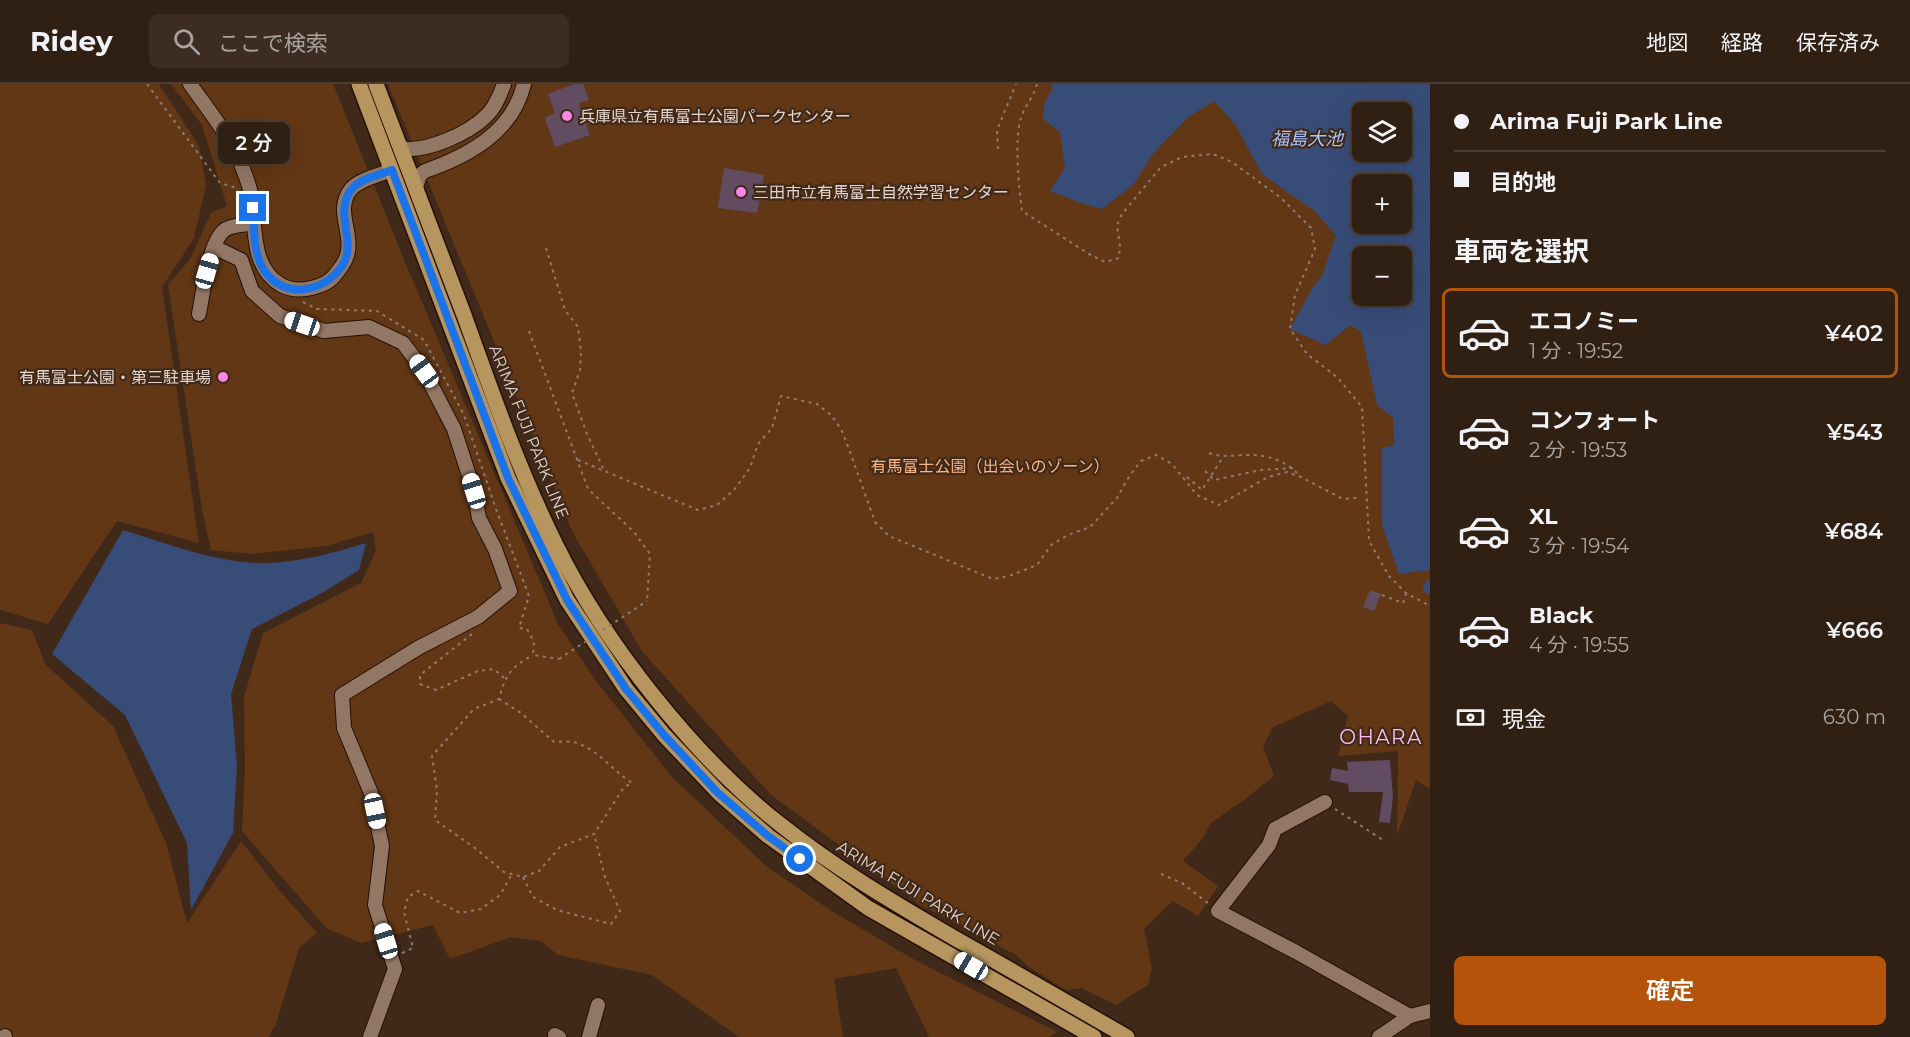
<!DOCTYPE html>
<html lang="ja">
<head>
<meta charset="utf-8">
<style>
	:root { --surface:#301f13; --page:#3c2c21; --text:#f1f3f6; --muted:#a8a2a0; --line:#4b3d33; --accent:#b45309 }
	body { margin:0; font-family:Montserrat,"Noto Sans JP",sans-serif; background:var(--page); color:var(--text); height:100vh; display:flex; flex-direction:column; font-size:22px; white-space:nowrap }
	* { box-sizing:border-box; margin:0 }
	p { font-size:20px; color:var(--muted) }
	.icon { flex:none; width:33px; height:33px; fill:none; stroke:currentColor; stroke-width:2; stroke-linecap:round; stroke-linejoin:round }
	.map { position:relative; flex:1; overflow:hidden }
	.details { display:flex; flex-direction:column; background:var(--surface); width:480px }
	.details>* { flex:none }
	.guide { display:grid; align-content:center; height:132px; padding:0 24px; background:var(--surface) }
	.buttons { position:absolute; left:1352px; top:18px; display:grid; gap:12px }
	.buttons a { display:grid; place-items:center; width:60px; height:60px; border-radius:9px; background:var(--surface); box-shadow:0 6px 24px #0002,0 0 0 2px var(--line); font-size:30px }
	.end { position:absolute; width:27px; height:27px; margin:-14px; border:8px solid #1a73e8; background:#fff; box-shadow:0 0 0 3px #fff }
	.from { border-radius:50% }
	.bubble { position:absolute; height:42px; border-radius:9px; background:var(--surface); box-shadow:0 6px 24px #0002,0 0 0 2px var(--line); font-size:20px; font-weight:600; line-height:42px; text-align:center }
	.car { position:absolute; width:18px; height:36px; margin:-18px -9px; border-radius:8px; box-shadow:0 0 4px 2px #0007; background:linear-gradient(#fff 24%,#345 0 40%,#fff 0 76%,#345 0 86%,#fff 0) }
	.guide b { display:flex; align-items:center; gap:21px; height:57px; font-size:22px }
	.guide b+b { border-top:2px solid var(--line) }
	.guide i { width:15px; height:15px; background:var(--text) }
	ul { padding:0; list-style:none }
	li { display:flex; align-items:center; gap:18px; height:90px; margin:0 12px 9px; padding:0 12px; border:3px solid transparent; border-radius:9px }
	li div { flex:1 }
	li b { display:block; font-size:22px }
	li em { font-style:normal; font-weight:600 }
	li.current { border-color:var(--accent) }
	li>.icon { width:54px; height:54px; stroke-width:1.5 }
	h2 { padding:0 24px; font-size:27px; line-height:72px }
	.pay { display:flex; align-items:center; gap:15px; height:66px; padding:0 24px; font-size:22px }
	.pay p { margin-inline-start:auto }
	.cta { display:flex; gap:12px; margin-top:auto; padding:12px 24px }
	.cta a { flex:1; height:69px; border-radius:9px; background:var(--accent); color:#fff; font-size:24px; font-weight:600; line-height:69px; text-align:center }
	header { display:flex; align-items:center; gap:36px; box-sizing:border-box; height:84px; padding:0 30px; background:var(--surface); border-bottom:2px solid var(--line) }
	header strong { font-size:28px }
	nav { display:flex; gap:33px; margin-inline-start:auto; font-size:21px }
	.search { width:420px; height:54px; background:var(--page); display:flex; align-items:center; gap:15px; box-sizing:border-box; padding:0 21px; border-radius:9px; color:var(--muted); font-size:22px }
	main { display:flex; flex:1; min-height:0 }
	.map>svg:first-child { display:block }
</style>
</head>
<body>
<header>
<strong>Ridey</strong>
<div class="search"><svg class="icon" aria-label="search" viewBox="0 0 24 24"><circle cx="10" cy="10" r="6"/><path d="M15 15l6 6"/></svg>ここで検索</div>
<nav><a>地図</a><a>経路</a><a>保存済み</a></nav>
</header>
<main>
<div class="map">
<svg width="1430" height="953" viewBox="0 0 1430 953">
	<rect width="100%" height="100%" fill="#402919"/>
	<g fill="#623715" fill-rule="evenodd">
		<polygon points="0,0 159,0 199,62 206,100 194,154 162,203 199,459 117,437 48,540 0,526"/>
		<polygon points="171,0 333,0 403,173 558,540 596,597 672,693 766,782 833,828 915,876 1057,948 1048,953 929,953 896,884 834,895 843,953 739,953 652,891 558,871 541,857 511,853 450,875 433,841 361,859 326,844 242,747 245,685 244,613 263,549 361,499 376,467 373,448 326,462 252,470 211,466 202,426 168,201 190,175 211,129 227,122 202,41"/>
		<path d="M 388,0 L 1430,0 L 1430,705 L 1416,696 L 1397,752 L 1398,667 L 1338,672 L 1348,632 L 1331,617 L 1273,643 L 1263,662 L 1274,692 L 1244,716 L 1211,739 L 1203,754 L 1183,777 L 1218,802 L 1198,832 L 1173,817 L 1144,845 L 1152,884 L 1148,901 L 1116,921 L 1081,904 L 1066,906 L 1029,883 L 1016,871 L 920,821 L 770,710 L 642,567 L 573,449 ZM 1362,28 L 1401,28 L 1401,68 L 1362,68 ZM 1362,100 L 1401,100 L 1401,140 L 1362,140 ZM 1362,172 L 1401,172 L 1401,212 L 1362,212 Z"/>
		<polygon points="0,539 32,546 45,580 113,642 166,759 187,839 241,757 279,806 317,849 299,864 276,940 268,953 0,953"/>
	</g>
	<g fill="#384c78" fill-rule="evenodd">
		<path d="M 1051,0 L 1430,0 L 1430,486 L 1399,490 L 1382,441 L 1382,364 L 1394,361 L 1393,334 L 1377,321 L 1361,248 L 1350,241 L 1326,261 L 1290,245 L 1313,203 L 1322,192 L 1336,152 L 1316,128 L 1262,90 L 1235,40 L 1214,17 L 1187,34 L 1152,71 L 1134,100 L 1102,125 L 1081,119 L 1050,107 L 1065,84 L 1060,48 L 1043,35 L 1044,20 L 1052,6 ZM 1362,28 L 1401,28 L 1401,68 L 1362,68 ZM 1362,100 L 1401,100 L 1401,140 L 1362,140 ZM 1362,172 L 1401,172 L 1401,212 L 1362,212 Z"/>
		<path d="M 123,446 C 169,460 218,480 267,479 C 301,478 333,469 366,459 L 359,486 L 322,509 L 252,545 L 231,610 L 237,682 L 233,749 L 191,826 L 187,759 L 125,631 L 52,570 Z"/>
	</g>
	<g fill="none" stroke-linecap="round" stroke-linejoin="round">
		<polyline stroke="#384c78" stroke-width="12" points="1429,504 1430,502"/>
	</g>
	<g fill="#614c62">
		<polygon points="574,0 583,0 589,16 579,19 590,51 555,63 545,34 555,29 548,10"/>
		<polygon points="724,84 764,91 757,129 718,124"/>
		<polygon points="1370,506 1381,510 1374,527 1363,523"/>
		<polygon points="1390,676 1393,712 1390,739 1379,738 1383,708 1349,708 1348,700 1330,696 1332,684 1348,687 1347,678"/>
	</g>
	<g fill="none" stroke-linecap="round" stroke-linejoin="round">
		<g stroke="#251103" stroke-width="16">
			<g id="minor">
				<path d="M 190,0 C 209,27 231,53 243,85 C 246,93 250,102 251,111 C 256,142 250,183 281,201 C 294,208 308,206 321,201 C 327,199 334,193 338,187 C 343,181 347,175 348,167 C 352,147 335,125 351,105 C 360,95 379,91 392,86"/>
				<path d="M 401,64 C 425,69 468,50 486,32 C 495,24 500,11 504,0"/>
				<path d="M 416,103 L 420,91 L 425,87 C 468,72 513,48 524,0"/>
				<polyline points="214,163 241,176 252,207 280,232 324,247 369,243 403,259 424,287 454,345 474,407 479,434 495,465 510,507 478,533 418,564 342,611 344,644 371,709 382,762 375,821 395,885 370,953"/>
				<path d="M 199,230 C 203,210 209,155 226,145 C 233,141 246,141 254,139"/>
				<polyline points="1325,718 1275,745 1269,761 1218,827 1296,868 1410,932"/>
				<polyline points="555,951 559,953"/>
				<polyline points="5,952 5,953"/>
				<polyline points="589,953 598,921"/>
				<polyline points="1379,953 1410,932 1430,927"/>
			</g>
		</g>
		<g stroke="#251103" stroke-width="18">
			<g id="major">
				<polyline points="359,0 508,394 567,516 626,605 664,651 719,709 768,752 868,824 1094,953"/>
				<path d="M 376,0 C 406,77 435,154 464,231 C 492,309 519,387 556,461 C 604,559 695,674 781,741 C 836,785 896,820 956,855 C 1013,887 1070,920 1127,953"/>
			</g>
		</g>
		<g stroke="#907c70" stroke-width="2" stroke-dasharray="3 4.5" stroke-linecap="butt">
			<polyline points="147,0 220,99 237,104"/>
			<path d="M 1037,0 C 1034,13 1025,21 1021,34 C 1014,54 1019,105 1022,127 L 1089,170 L 1105,178 L 1119,174 L 1120,162 L 1117,141 L 1122,130 L 1161,83 L 1182,73 L 1213,70 L 1232,78 L 1281,114 L 1311,144 L 1315,165 L 1295,211 L 1290,245 L 1307,270 L 1337,293 L 1362,323 L 1369,457 L 1389,492 L 1406,509 L 1430,522"/>
			<polyline points="998,65 997,46 1016,0"/>
			<polyline points="546,164 565,226 578,243 581,268 580,286 572,309 587,350 603,384"/>
			<polyline points="303,218 317,225 377,227 424,256 464,331 496,425 529,512 519,544 527,545 534,558 533,571 559,575"/>
			<polyline points="529,247 588,405 634,448 650,470 647,517"/>
			<path d="M 1209,369 C 1221,373 1230,372 1242,371 C 1264,370 1284,375 1299,391"/>
			<polyline points="578,376 698,426 717,421 734,406 750,384 758,360 772,344 781,312 817,320 831,331 841,345 849,365 875,438 889,452 993,495 1009,492 1037,481 1051,461 1068,451 1090,443 1117,414 1130,391 1141,377 1156,371 1172,380 1197,411 1219,421 1268,393 1287,388 1301,393 1343,415 1357,414"/>
			<polyline points="1205,387 1214,396 1261,386 1293,384"/>
			<polyline points="1187,393 1202,406 1223,373"/>
			<polyline points="1382,511 1403,519 1406,510"/>
			<polyline points="472,550 420,591 420,600 436,606 478,587 494,585 504,594"/>
			<path d="M 499,615 L 521,629 L 554,658 C 560,658 567,657 573,658 C 596,663 613,687 632,699 L 624,703 L 594,750 L 560,763 L 539,787 L 523,793 L 504,788 L 475,764 L 435,736 L 437,706 L 432,672 L 474,625 L 499,615 C 506,590 510,584 533,571"/>
			<polyline points="1335,725 1383,756"/>
			<polyline points="1161,790 1182,799 1209,820"/>
			<polyline points="523,793 533,813 557,826 611,840 620,827 605,793 594,750"/>
			<polyline points="402,869 413,864 404,828 408,813 418,807 460,829 481,825 500,811 512,790"/>
		</g>
		<use href="#minor" stroke="#937765" stroke-width="14"/>
		<use href="#major" stroke="#b7955f" stroke-width="15"/>
		<polyline stroke="#907c70" stroke-width="2" stroke-dasharray="3 4.5" stroke-linecap="butt" points="559,575 647,517"/>
	</g>
	<g fill="none" stroke-linecap="round" stroke-linejoin="round">
		<path stroke="#1a73e8" stroke-width="8" d="M 253,124 C 254,142 253,166 262,183 C 281,216 323,210 342,182 C 358,158 333,130 351,106 C 359,95 379,91 392,86 L 508,394 L 567,516 L 626,605 L 664,651 L 718,709 L 768,752 L 800,775"/>
	</g>
	<g fill="#fa87e7" stroke="#402919" stroke-width="2">
		<circle cx="567" cy="32" r="6"/>
		<circle cx="741" cy="108" r="6"/>
		<circle cx="223" cy="293" r="6"/>
	</g>
	<g text-anchor="middle" dominant-baseline="central" stroke-width="4.5" stroke-linejoin="round" paint-order="stroke">
		<g font-size="16" fill="#e4d4cb" stroke="#402919" text-anchor="start">
			<text x="579" y="32">兵庫県立有馬富士公園パークセンター</text>
			<text x="753" y="108">三田市立有馬富士自然学習センター</text>
			<text x="211" y="293" text-anchor="end">有馬富士公園・第三駐車場</text>
		</g>
		<g font-size="16" fill="#e4d4cb" stroke="#402919">
			<text transform="translate(529 348) rotate(68)">ARIMA FUJI PARK LINE</text>
			<text transform="translate(918 809) rotate(31)">ARIMA FUJI PARK LINE</text>
		</g>
		<g font-size="16" fill="#feb481" stroke="#402919">
			<text x="990" y="382">有馬富士公園（出会いのゾーン）</text>
		</g>
		<g font-size="18" font-style="italic" fill="#a8c4fd" stroke="#402919">
			<text x="1307" y="55">福島大池</text>
		</g>
		<g font-size="20" letter-spacing="1.5" fill="#febdf1" stroke="#402919">
			<text x="1381" y="653">OHARA</text>
		</g>
	</g>
</svg>
<div class="buttons">
<a><svg class="icon" aria-label="layers" viewBox="0 0 24 24"><path d="M12 4l9 5-9 5-9-5zM3 14l9 5 9-5"/></svg></a>
<a>+</a>
<a>−</a>
</div>
<i class="end from" style="left:800px;top:775px"></i>
<i class="end" style="left:253px;top:124px"></i>
<div class="bubble" style="left:218px;top:38px;width:72px">2 分</div>
<i class="car" style="left:207px;top:187px;rotate:16deg"></i>
<i class="car" style="left:302px;top:240px;rotate:289deg"></i>
<i class="car" style="left:424px;top:287px;rotate:324deg"></i>
<i class="car" style="left:474px;top:407px;rotate:343deg"></i>
<i class="car" style="left:375px;top:727px;rotate:168deg"></i>
<i class="car" style="left:386px;top:857px;rotate:343deg"></i>
<i class="car" style="left:971px;top:882px;rotate:300deg"></i>
</div>
<section class="details">
<div class="guide">
<b><i class="from"></i>Arima Fuji Park Line</b>
<b><i></i>目的地</b>
</div>
<h2>車両を選択</h2>
<ul>
<li class="current"><svg class="icon" aria-label="car" viewBox="0 0 24 24"><path d="M5 17H2v-5l4-1 3-4h7l3 4 3 1v5h-3M9 17h6M6 11h13"/><circle cx="7" cy="17" r="2"/><circle cx="17" cy="17" r="2"/></svg><div><b>エコノミー</b><p>1 分 · 19:52</p></div><em>¥402</em></li>
<li><svg class="icon" aria-label="car" viewBox="0 0 24 24"><path d="M5 17H2v-5l4-1 3-4h7l3 4 3 1v5h-3M9 17h6M6 11h13"/><circle cx="7" cy="17" r="2"/><circle cx="17" cy="17" r="2"/></svg><div><b>コンフォート</b><p>2 分 · 19:53</p></div><em>¥543</em></li>
<li><svg class="icon" aria-label="car" viewBox="0 0 24 24"><path d="M5 17H2v-5l4-1 3-4h7l3 4 3 1v5h-3M9 17h6M6 11h13"/><circle cx="7" cy="17" r="2"/><circle cx="17" cy="17" r="2"/></svg><div><b>XL</b><p>3 分 · 19:54</p></div><em>¥684</em></li>
<li><svg class="icon" aria-label="car" viewBox="0 0 24 24"><path d="M5 17H2v-5l4-1 3-4h7l3 4 3 1v5h-3M9 17h6M6 11h13"/><circle cx="7" cy="17" r="2"/><circle cx="17" cy="17" r="2"/></svg><div><b>Black</b><p>4 分 · 19:55</p></div><em>¥666</em></li>
</ul>
<div class="pay"><svg class="icon" aria-label="cash" viewBox="0 0 24 24"><path d="M3 7h18v10H3z"/><circle cx="12" cy="12" r="2"/></svg>現金<p>630 m</p></div>
<div class="cta"><a>確定</a></div>
</section>
</main>
</body>
</html>
